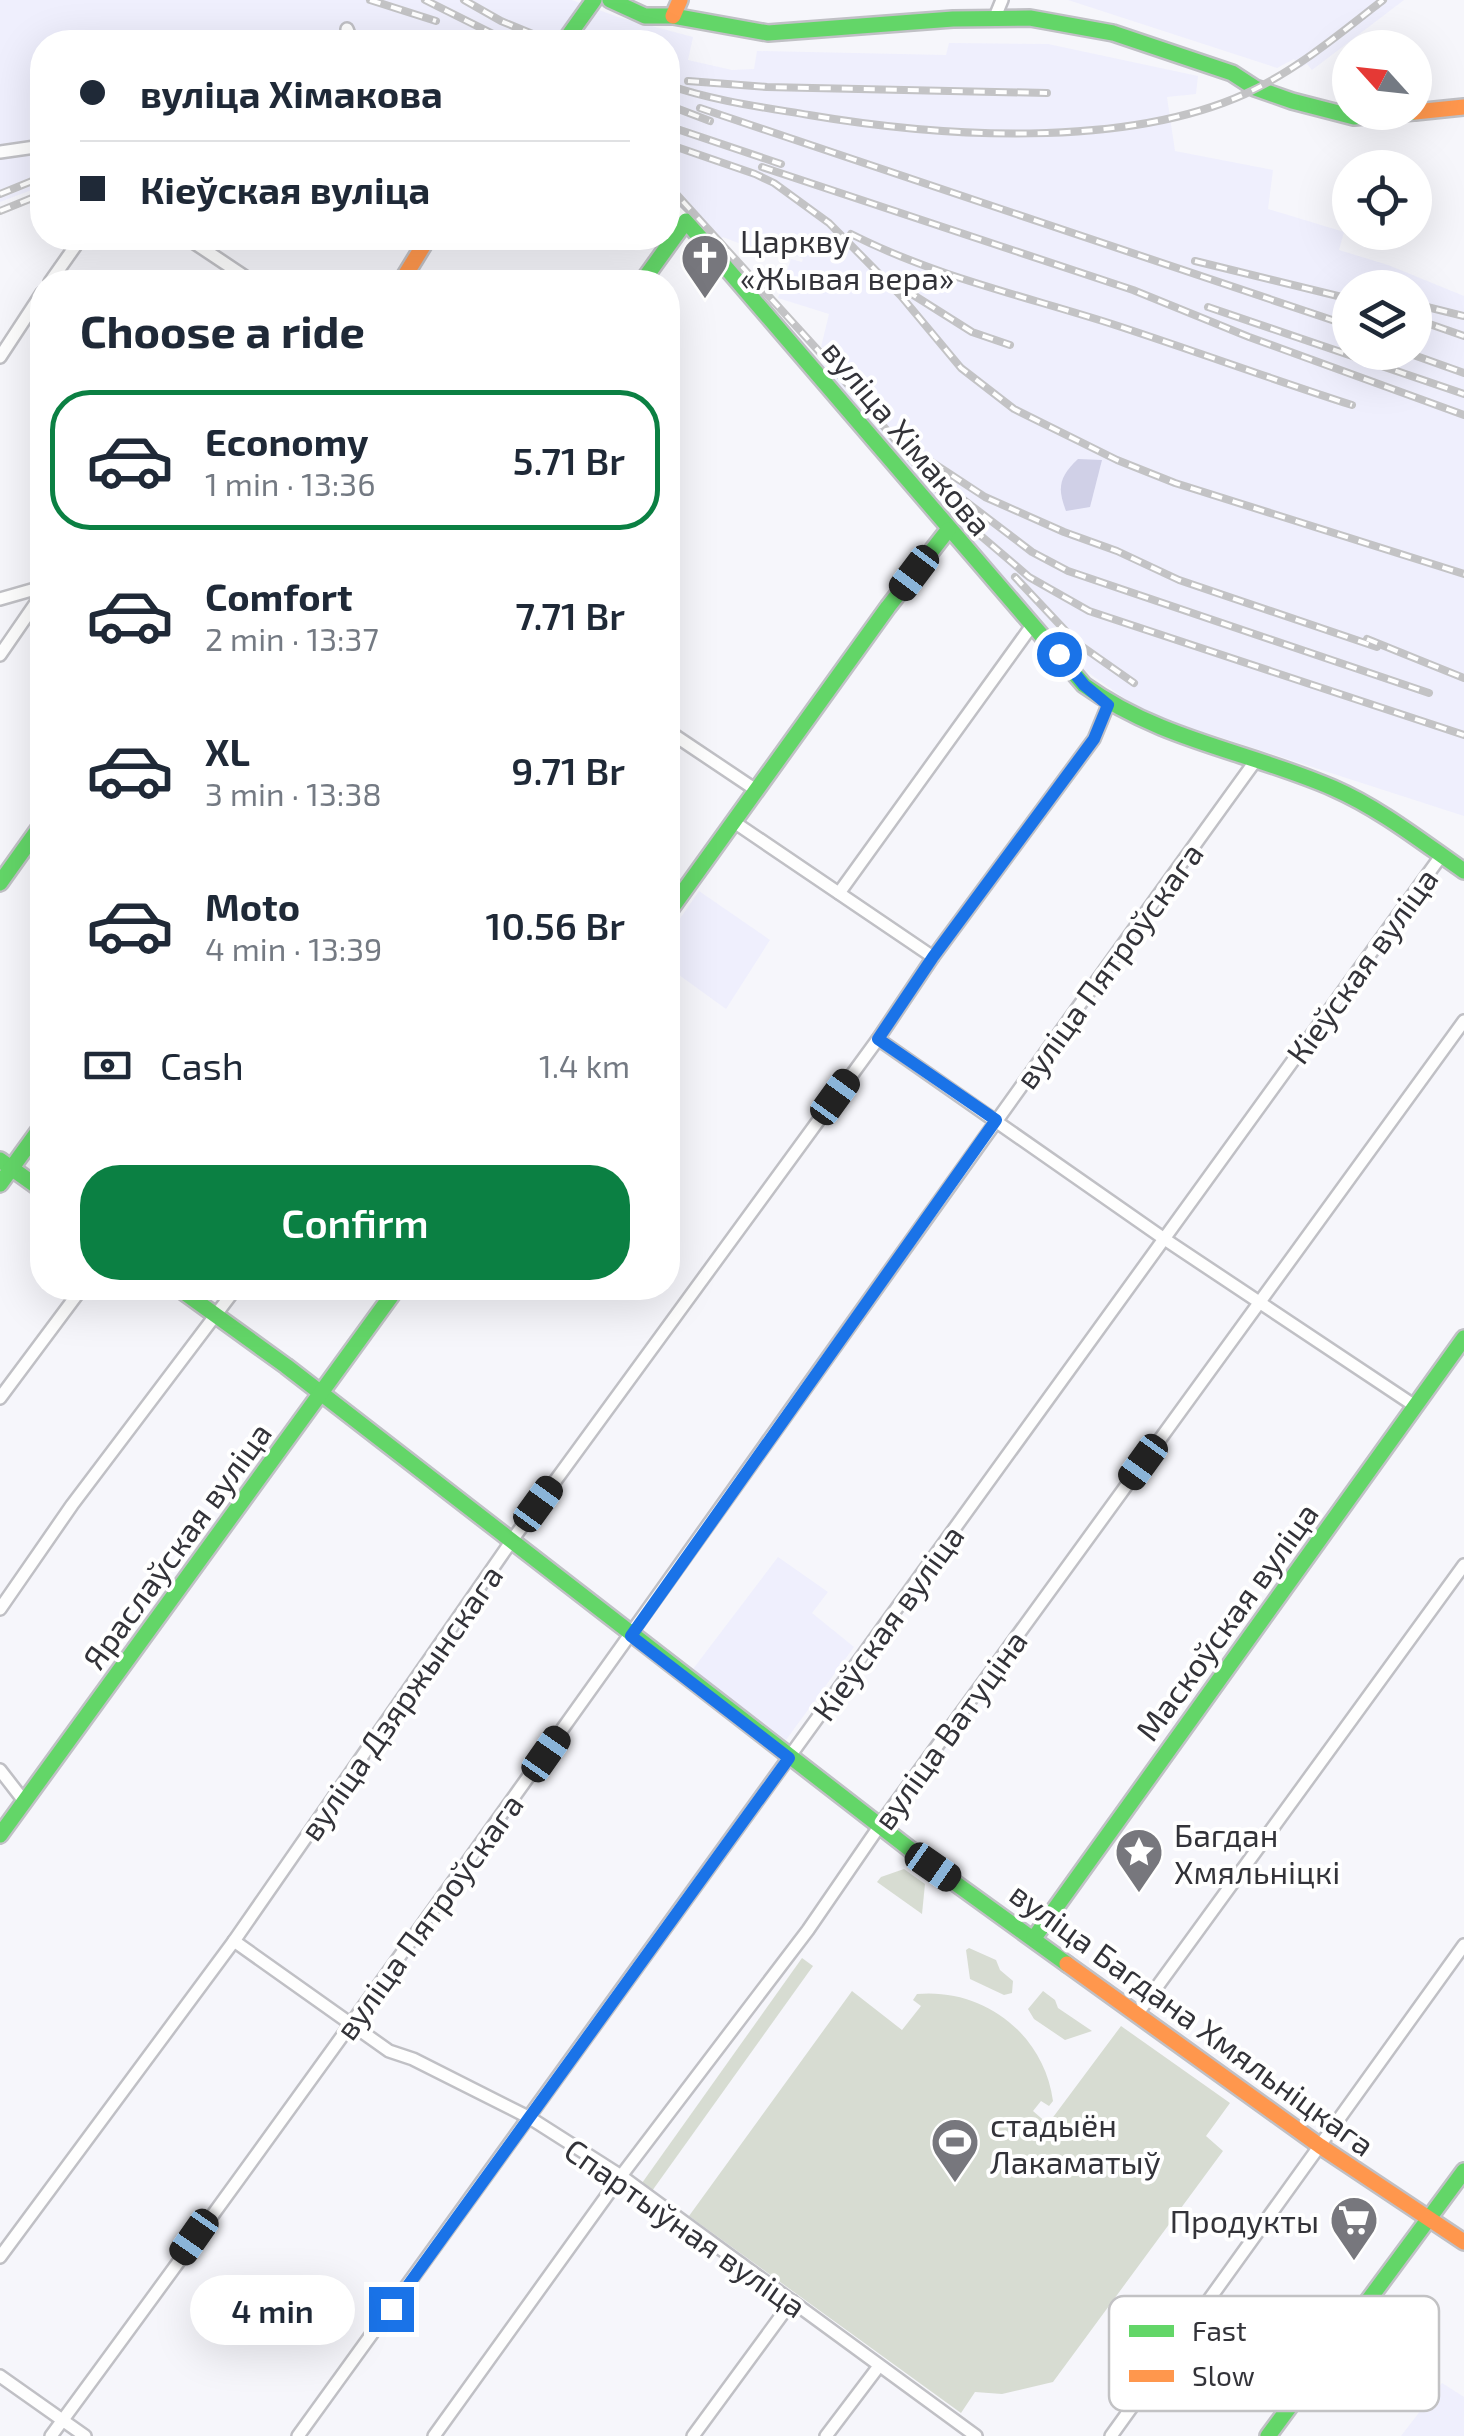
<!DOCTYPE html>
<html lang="en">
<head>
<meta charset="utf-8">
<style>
	:root { --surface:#fff; --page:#f6f6f7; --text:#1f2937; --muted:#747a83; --line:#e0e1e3; --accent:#0b8043 }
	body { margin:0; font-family:"Exo 2",sans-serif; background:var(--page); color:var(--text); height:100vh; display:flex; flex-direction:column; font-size:38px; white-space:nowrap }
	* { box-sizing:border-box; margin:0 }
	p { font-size:32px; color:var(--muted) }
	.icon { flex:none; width:55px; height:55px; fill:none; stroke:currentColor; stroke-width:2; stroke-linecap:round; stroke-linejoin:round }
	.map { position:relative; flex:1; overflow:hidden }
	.panel { position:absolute; left:30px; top:270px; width:650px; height:1030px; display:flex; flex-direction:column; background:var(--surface); border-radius:40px; box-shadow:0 10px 40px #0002 }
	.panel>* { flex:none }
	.hud { position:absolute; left:30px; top:30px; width:650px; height:220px; border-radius:40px; box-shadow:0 10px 40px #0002; display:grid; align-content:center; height:220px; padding:0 50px; background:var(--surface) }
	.needle { width:65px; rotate:297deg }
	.tools { position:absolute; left:1332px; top:30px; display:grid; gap:20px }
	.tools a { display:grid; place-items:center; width:100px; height:100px; border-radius:50%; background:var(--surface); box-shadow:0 10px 40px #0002; font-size:50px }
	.end { position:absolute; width:45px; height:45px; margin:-22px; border:12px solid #1a73e8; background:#fff; box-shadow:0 0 0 5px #fff }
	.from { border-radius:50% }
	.bubble { position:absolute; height:70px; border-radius:35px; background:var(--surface); box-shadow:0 10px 40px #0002; font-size:32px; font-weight:600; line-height:70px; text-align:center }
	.car { position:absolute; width:30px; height:60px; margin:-30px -15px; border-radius:12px; box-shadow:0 0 8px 2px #0007; background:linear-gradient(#222 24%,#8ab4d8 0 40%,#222 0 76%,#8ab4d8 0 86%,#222 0) }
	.hud b { display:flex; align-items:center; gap:35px; height:95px; font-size:38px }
	.hud b+b { border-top:2px solid var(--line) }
	.hud i { width:25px; height:25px; background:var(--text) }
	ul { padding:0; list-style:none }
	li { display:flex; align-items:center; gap:30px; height:140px; margin:0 20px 15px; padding:0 30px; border:5px solid transparent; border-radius:40px }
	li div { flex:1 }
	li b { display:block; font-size:38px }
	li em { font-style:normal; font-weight:600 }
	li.selected { border-color:var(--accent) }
	li>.icon { width:90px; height:90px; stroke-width:1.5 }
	h2 { padding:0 50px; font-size:45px; line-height:120px }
	.pay { display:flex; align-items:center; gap:25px; height:110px; padding:0 50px; font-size:38px }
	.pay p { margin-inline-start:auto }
	.button { display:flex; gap:20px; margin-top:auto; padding:20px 50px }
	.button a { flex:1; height:115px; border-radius:40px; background:var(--accent); color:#fff; font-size:40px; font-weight:600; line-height:115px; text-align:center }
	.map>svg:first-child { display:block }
</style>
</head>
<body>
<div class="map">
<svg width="1464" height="2436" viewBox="0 0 1464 2436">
	<rect width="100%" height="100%" fill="#f6f6fb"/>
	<g fill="#efeffd" fill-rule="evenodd">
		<path d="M 0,0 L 572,0 L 618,17 L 693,37 L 688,60 L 732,70 L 754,69 L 757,51 L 946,55 L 949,43 L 1048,44 L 1198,76 L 1196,94 L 1167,97 L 1175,151 L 1273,170 L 1268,209 L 1344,232 L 1339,250 L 1388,265 L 1464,296 L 1464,816 L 1145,713 L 1083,669 L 822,365 L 828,350 L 821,347 L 829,314 L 778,298 L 791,259 L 802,262 L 803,259 L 792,254 L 771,256 L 723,237 L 715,244 L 668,194 L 668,42 L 42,42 L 42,186 L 0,202 ZM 1350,288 L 1415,288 L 1415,352 L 1350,352 Z"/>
		<polygon points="1068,0 1404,0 1312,70 1307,64 1300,68 1294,59 1277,68"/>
		<polygon points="699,891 770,940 726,1009 668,967 668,936"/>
		<polygon points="778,1557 828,1592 812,1613 854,1647 786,1740 693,1669"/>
		<polygon points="1442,2383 1464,2397 1464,2436 1401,2436"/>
	</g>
	<g fill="#d7dcd2">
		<polygon points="904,1869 925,1884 922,1914 877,1882 881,1877"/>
		<polygon points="969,1948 996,1960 1000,1970 1013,1981 1012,1993 1004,1995 970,1979 966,1950"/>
		<polygon points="802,1958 813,1966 652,2191 642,2183"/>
		<path d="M 852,1991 L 902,2030 L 921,2006 L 913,2000 L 917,1994 C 984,1988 1044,2034 1053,2101 L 1049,2106 L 1041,2101 L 1033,2111 L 1048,2124 L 1121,2026 L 1230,2103 L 1206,2136 L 1223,2151 L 1053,2382 L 1002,2394 L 975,2392 L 961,2413 L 689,2216 Z"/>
		<polygon points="1043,1991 1055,2000 1058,2008 1092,2031 1065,2040 1034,2019 1028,2009"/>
	</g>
	<path fill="#d0d0e7" d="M 1078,459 L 1102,460 L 1090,507 L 1066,511 C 1057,488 1059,477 1078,459 Z"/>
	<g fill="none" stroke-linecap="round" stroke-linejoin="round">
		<g stroke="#c0c0c5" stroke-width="16">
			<g id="street">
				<polyline points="995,17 1002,0"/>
				<polyline points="347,29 352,42"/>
				<polyline points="0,152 42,146"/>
				<polyline points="668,203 686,221"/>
				<polyline points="187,238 253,282"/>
				<polyline points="50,282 81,238"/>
				<polyline points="0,357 42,293"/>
				<polyline points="0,599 42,587"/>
				<polyline points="0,655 42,594"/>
				<polyline points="668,731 756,790"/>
				<polyline points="734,822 933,957"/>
				<polyline points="839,893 1033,624"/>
				<polyline points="878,1039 1163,1238 1415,1406"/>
				<polyline points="0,1398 82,1288"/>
				<polyline points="0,1609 72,1505 236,1288"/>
				<polyline points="0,1770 24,1801"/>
				<polyline points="234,1941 389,2051 413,2059 530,2118 621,2176 976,2436"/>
				<polyline points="1138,2013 1464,1565"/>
				<polyline points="0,2257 234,1941 515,1536 878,1039 933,957 1094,739 1108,705"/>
				<polyline points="0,2376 85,2436"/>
				<path d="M 51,2436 C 459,1882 852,1318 1256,760"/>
				<polyline points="298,2436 1441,856"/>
				<polyline points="434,2436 621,2176 808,1930 887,1815 1464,1021"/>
				<polyline points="693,2436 792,2301"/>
				<polyline points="826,2436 879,2366"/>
				<polyline points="1111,2436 1464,1945"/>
			</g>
		</g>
		<g stroke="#c0c0c5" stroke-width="20">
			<g id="fast">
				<polyline points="610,0 645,16 673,16 768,33 953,19 1030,18 1113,33 1232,73 1255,88 1292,101 1354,117 1414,112"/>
				<polyline points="564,42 594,0"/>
				<path d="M 642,282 L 686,221 L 1084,685 C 1162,741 1248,751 1333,788 C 1381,809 1422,842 1464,871"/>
				<polyline points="0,883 42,824"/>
				<polyline points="668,913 888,607 948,530"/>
				<polyline points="0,1160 42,1190"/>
				<polyline points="0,1184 42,1126"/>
				<polyline points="178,1288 286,1366 933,1867 1067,1964"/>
				<polyline points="0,1835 397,1288"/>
				<polyline points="1034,1938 1464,1338"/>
				<polyline points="1268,2436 1464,2171"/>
			</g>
		</g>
		<g stroke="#c0c0c5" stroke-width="20">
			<g id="slow">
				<polyline points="673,16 680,0"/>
				<polyline points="1415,112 1464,107"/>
				<polyline points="401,282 428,238"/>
				<polyline points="1067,1964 1320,2146 1464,2242"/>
			</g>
		</g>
		<use href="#street" stroke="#fefefe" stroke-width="11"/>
		<use href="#fast" stroke="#63d668" stroke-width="15"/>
		<use href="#slow" stroke="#ff974d" stroke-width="15"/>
		<g stroke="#c3c3c5" stroke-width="8">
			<g id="rail">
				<polyline points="370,0 436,21"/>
				<polyline points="425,0 509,42"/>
				<polyline points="464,0 501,21 552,42"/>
				<polyline points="688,81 767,87 1047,93"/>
				<path d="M 668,85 C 714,101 761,107 809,115 C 939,137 1123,149 1245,94 C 1295,71 1340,34 1383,0"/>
				<polyline points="668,105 710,121"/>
				<polyline points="700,108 1350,326"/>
				<polyline points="668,126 781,164"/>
				<polyline points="668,144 755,174 774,183 829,223 901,296 961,368 1014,409 1117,460 1175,483 1464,574"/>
				<polyline points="762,167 1133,290 1249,337 1464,415"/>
				<polyline points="668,185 825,358 967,524 1029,577 1089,611 1464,735"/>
				<polyline points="0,194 42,177"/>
				<polyline points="0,211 42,194"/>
				<path d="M 851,234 C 934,276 1024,296 1112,324 C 1192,350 1271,379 1352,405"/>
				<polyline points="1195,261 1350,299"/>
				<polyline points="907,291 972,332 1010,345"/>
				<polyline points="1415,304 1464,316"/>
				<polyline points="1208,307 1464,394"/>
				<polyline points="1415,319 1464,336"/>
				<polyline points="1405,352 1464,373"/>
				<polyline points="915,451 985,497 1064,532 1117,551 1179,580 1377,647"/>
				<polyline points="948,488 1032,552 1068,571 1429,693"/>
				<polyline points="1015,577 1077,643 1134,683"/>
				<polyline points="1367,639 1464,678"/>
			</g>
		</g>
		<use href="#rail" stroke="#fff" stroke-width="4" stroke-dasharray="11" stroke-linecap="butt"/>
	</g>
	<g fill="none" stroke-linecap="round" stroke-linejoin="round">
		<polyline stroke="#1a73e8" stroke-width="12" points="391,2309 789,1758 631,1636 996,1120 878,1039 933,957 1094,739 1108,705 1084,685 1059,654"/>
	</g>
	<defs>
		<g id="church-pin" transform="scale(2.5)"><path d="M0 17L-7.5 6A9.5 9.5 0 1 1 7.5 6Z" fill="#77777d" stroke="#fff"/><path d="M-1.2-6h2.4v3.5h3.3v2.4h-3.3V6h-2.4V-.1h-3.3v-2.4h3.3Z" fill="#fff"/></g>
		<g id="sight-pin" transform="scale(2.5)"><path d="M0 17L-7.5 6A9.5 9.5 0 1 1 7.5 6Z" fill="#77777d" stroke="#fff"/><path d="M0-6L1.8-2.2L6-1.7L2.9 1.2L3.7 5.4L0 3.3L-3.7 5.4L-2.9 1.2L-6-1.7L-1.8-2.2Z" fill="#fff"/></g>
		<g id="stadium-pin" transform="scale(2.5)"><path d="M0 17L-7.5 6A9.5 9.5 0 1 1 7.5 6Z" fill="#77777d" stroke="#fff"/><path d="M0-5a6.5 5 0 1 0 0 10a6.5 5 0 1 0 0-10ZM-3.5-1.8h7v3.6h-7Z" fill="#fff"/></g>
		<g id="supermarket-pin" transform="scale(2.5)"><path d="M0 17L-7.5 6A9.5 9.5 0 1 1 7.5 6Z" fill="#77777d" stroke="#fff"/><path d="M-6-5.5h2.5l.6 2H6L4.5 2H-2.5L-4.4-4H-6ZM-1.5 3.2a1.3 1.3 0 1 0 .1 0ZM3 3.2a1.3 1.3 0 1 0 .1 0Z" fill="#fff"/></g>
	</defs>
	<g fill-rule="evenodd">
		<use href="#church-pin" x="705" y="258"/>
		<use href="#sight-pin" x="1139" y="1852"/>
		<use href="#stadium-pin" x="955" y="2142"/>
		<use href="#supermarket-pin" x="1354" y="2220"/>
	</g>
	<g text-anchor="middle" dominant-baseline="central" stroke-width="8" stroke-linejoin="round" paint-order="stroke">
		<g font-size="32" fill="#333339" stroke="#fff" text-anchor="start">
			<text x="740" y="240">Царкву<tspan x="740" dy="37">«Жывая вера»</tspan></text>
			<text x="1174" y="1834">Багдан<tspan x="1174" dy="37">Хмяльніцкі</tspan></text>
			<text x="990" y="2124">стадыён<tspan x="990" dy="37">Лакаматыў</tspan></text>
			<text x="1319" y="2220" text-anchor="end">Продукты</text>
		</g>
		<g font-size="32" fill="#333339" stroke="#fff">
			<text transform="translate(908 437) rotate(50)">вуліца Хімакова</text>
			<text transform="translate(1108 965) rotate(-54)">вуліца Пятроўскага</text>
			<text transform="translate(1361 965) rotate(-54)">Кіеўская вуліца</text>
			<text transform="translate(176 1545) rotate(-54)">Яраслаўская вуліца</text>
			<text transform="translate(1226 1621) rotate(-54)">Маскоўская вуліца</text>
			<text transform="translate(887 1622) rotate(-54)">Кіеўская вуліца</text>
			<text transform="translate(400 1702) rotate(-55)">вуліца Дзяржынскага</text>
			<text transform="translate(949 1729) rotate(-54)">вуліца Ватуціна</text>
			<text transform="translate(428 1916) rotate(-54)">вуліца Пятроўскага</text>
			<text transform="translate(1193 2018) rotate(36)">вуліца Багдана Хмяльніцкага</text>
			<text transform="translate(686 2227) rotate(35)">Спартыўная вуліца</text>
		</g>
	</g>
	<rect x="1109" y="2296" width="330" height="115" rx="15" fill="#fff" stroke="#c2c2c4" stroke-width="2.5"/>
	<rect x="1129" y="2325" width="45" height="12" fill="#63d668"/>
	<rect x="1129" y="2370" width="45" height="12" fill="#ff974d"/>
	<g font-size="28" fill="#333339">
		<text x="1192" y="2341">Fast</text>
		<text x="1192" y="2386">Slow</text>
	</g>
</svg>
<div class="tools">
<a><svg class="needle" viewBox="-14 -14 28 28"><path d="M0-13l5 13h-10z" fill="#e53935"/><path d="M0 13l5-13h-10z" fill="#747a83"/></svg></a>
<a><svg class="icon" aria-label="locate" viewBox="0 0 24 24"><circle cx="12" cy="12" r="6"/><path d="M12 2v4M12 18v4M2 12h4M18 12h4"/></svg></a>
<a><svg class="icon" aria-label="layers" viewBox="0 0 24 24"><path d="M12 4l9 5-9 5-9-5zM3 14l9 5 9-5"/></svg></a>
</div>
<i class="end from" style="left:1059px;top:654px"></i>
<i class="end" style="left:391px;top:2309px"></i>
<div class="bubble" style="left:190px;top:2275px;width:165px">4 min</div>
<i class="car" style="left:914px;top:573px;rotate:217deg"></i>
<i class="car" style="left:835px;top:1097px;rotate:36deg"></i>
<i class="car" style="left:1143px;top:1462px;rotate:216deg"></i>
<i class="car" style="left:538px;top:1504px;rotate:36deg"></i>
<i class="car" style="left:546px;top:1754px;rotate:35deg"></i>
<i class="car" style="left:933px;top:1867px;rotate:125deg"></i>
<i class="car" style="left:194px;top:2237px;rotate:215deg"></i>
<div class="hud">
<b><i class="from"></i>вуліца Хімакова</b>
<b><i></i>Кіеўская вуліца</b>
</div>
<section class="panel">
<h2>Choose a ride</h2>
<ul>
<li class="selected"><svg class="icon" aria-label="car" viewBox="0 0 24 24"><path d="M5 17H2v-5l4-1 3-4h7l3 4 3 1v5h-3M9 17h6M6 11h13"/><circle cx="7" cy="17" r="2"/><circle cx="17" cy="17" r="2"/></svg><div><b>Economy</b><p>1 min · 13:36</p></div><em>5.71 Br</em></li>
<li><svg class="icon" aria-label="car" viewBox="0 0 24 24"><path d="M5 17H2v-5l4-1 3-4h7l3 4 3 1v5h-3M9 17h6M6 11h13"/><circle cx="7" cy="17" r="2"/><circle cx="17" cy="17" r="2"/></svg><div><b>Comfort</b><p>2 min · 13:37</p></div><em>7.71 Br</em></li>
<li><svg class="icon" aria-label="car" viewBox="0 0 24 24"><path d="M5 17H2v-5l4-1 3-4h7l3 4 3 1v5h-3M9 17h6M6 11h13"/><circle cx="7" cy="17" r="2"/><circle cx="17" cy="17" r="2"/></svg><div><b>XL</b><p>3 min · 13:38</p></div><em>9.71 Br</em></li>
<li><svg class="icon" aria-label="car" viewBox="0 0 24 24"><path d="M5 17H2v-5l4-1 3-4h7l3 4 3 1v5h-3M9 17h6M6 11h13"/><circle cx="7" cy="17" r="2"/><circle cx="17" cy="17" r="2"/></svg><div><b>Moto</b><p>4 min · 13:39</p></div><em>10.56 Br</em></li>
</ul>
<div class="pay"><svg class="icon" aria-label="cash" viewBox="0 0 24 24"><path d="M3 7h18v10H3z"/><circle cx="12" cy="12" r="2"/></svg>Cash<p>1.4 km</p></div>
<div class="button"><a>Confirm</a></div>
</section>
</div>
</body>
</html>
